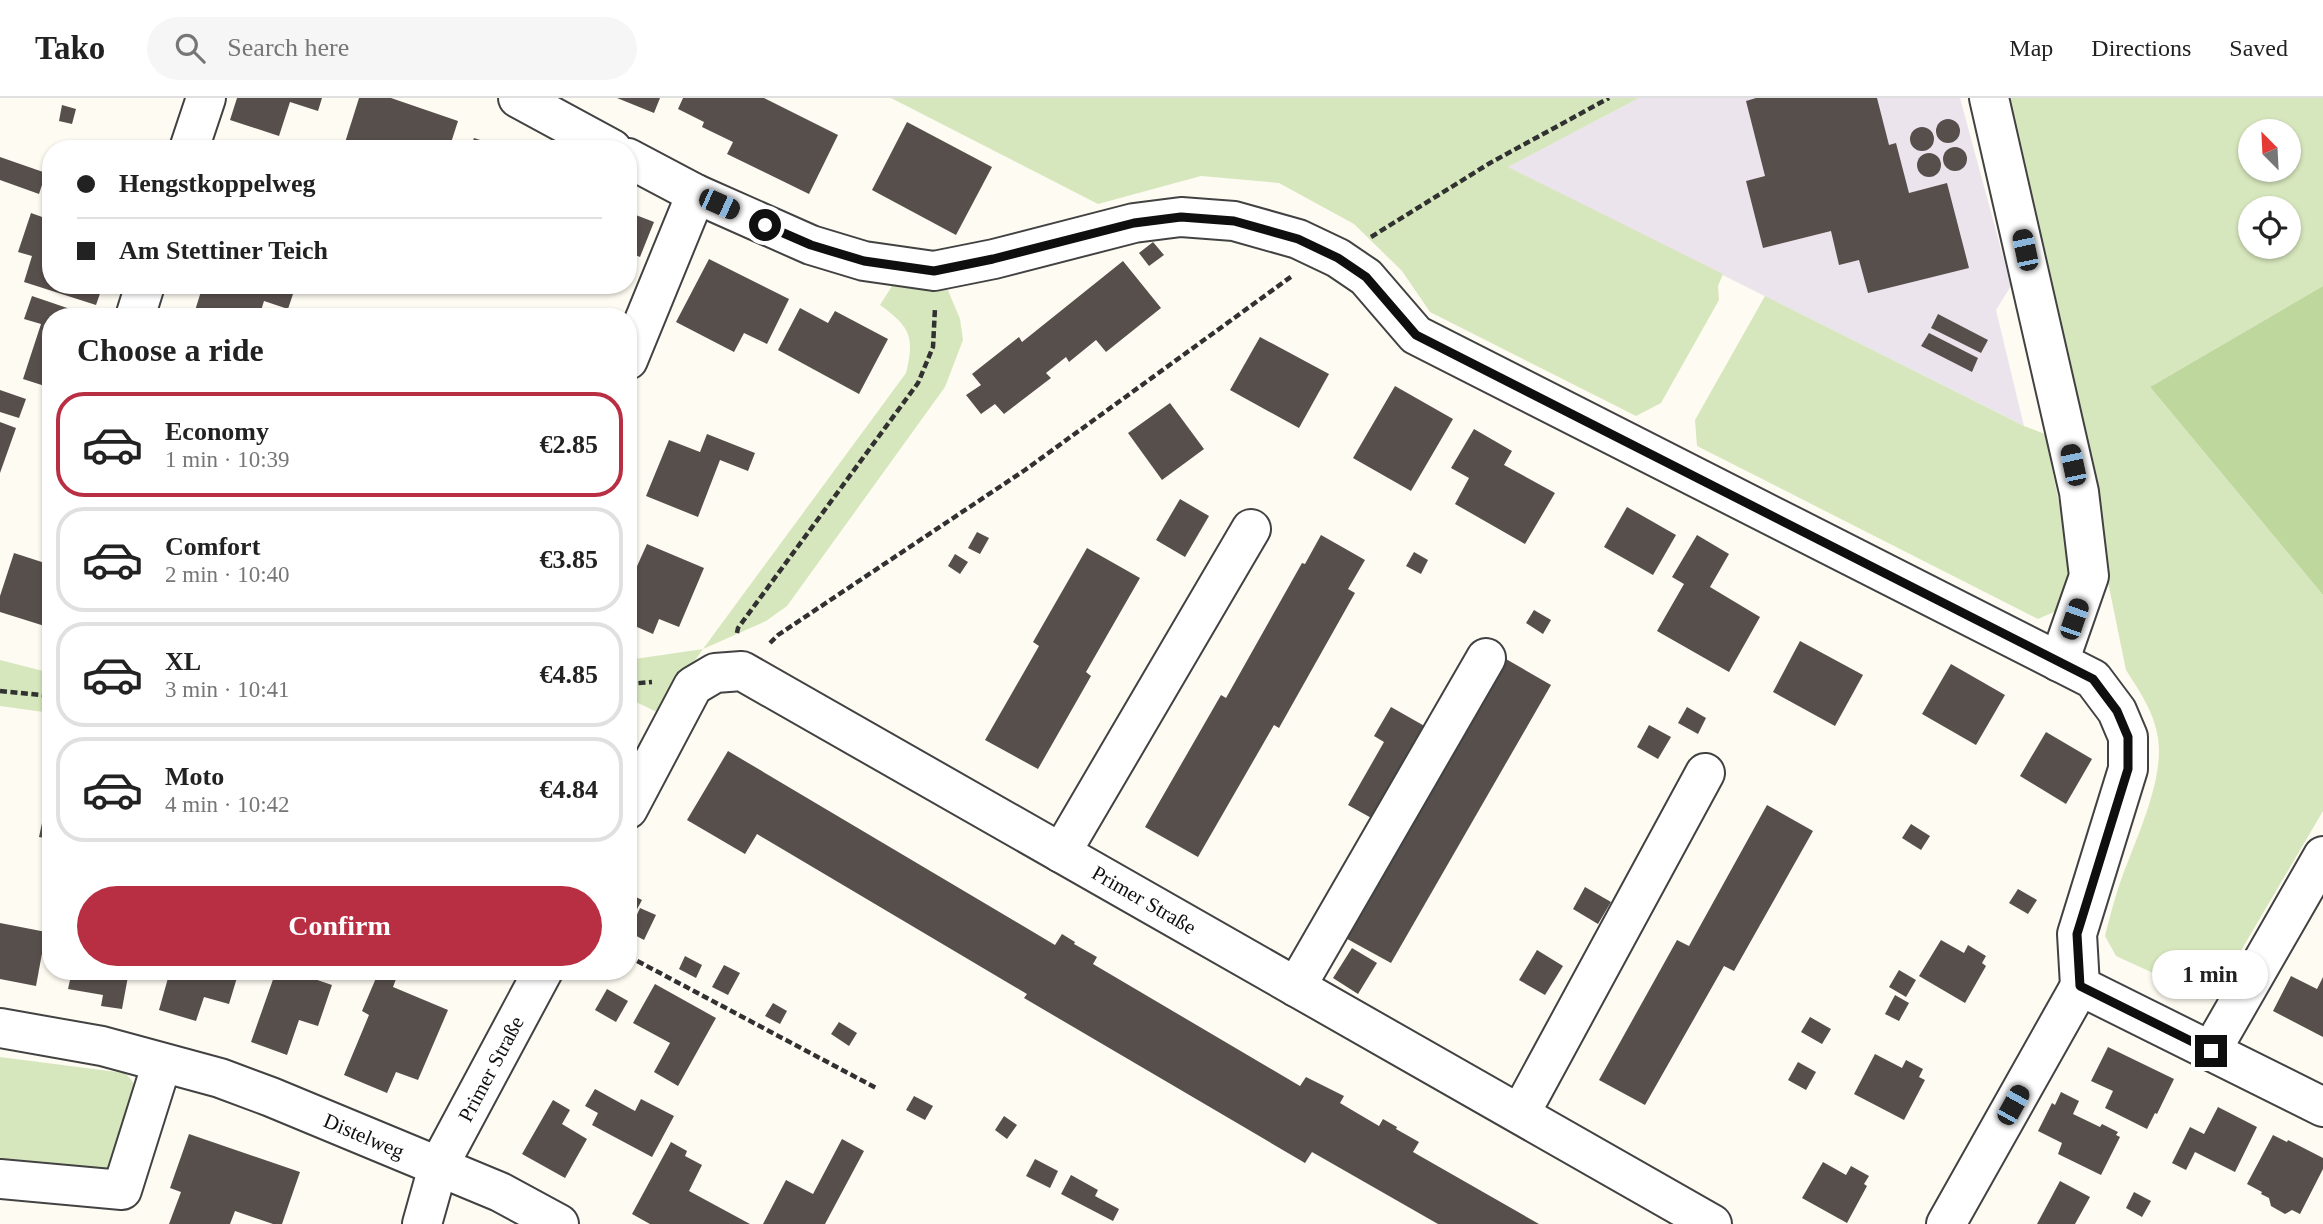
<!DOCTYPE html>
<html lang="en">
<head>
<meta charset="utf-8">
<style>
	:root { --surface:#fff; --page:#f6f6f6; --text:#222; --muted:#767676; --line:#e0e0e0; --accent:#b82f43 }
	body { margin:0; font-family:"Times New Roman",serif; background:var(--page); color:var(--text); height:100vh; display:flex; flex-direction:column; font-size:26px; white-space:nowrap }
	* { box-sizing:border-box; margin:0 }
	p { font-size:23px; color:var(--muted) }
	.icon { flex:none; width:38px; height:38px; fill:none; stroke:currentColor; stroke-width:2; stroke-linecap:round; stroke-linejoin:round }
	.map { position:relative; flex:1; overflow:hidden }
	.drawer { position:absolute; left:42px; top:210px; width:595px; height:672px; display:flex; flex-direction:column; background:var(--surface); border-radius:28px; box-shadow:0 2px 5px #0004 }
	.drawer>* { flex:none }
	.guide { position:absolute; left:42px; top:42px; width:595px; height:154px; border-radius:28px; box-shadow:0 2px 5px #0004; display:grid; align-content:center; height:154px; padding:0 35px; background:var(--surface) }
	.needle { width:46px; rotate:336deg }
	.buttons { position:absolute; left:2238px; top:21px; display:grid; gap:14px }
	.buttons a { display:grid; place-items:center; width:63px; height:63px; border-radius:50%; background:var(--surface); box-shadow:0 2px 5px #0004; font-size:35px }
	.end { position:absolute; width:32px; height:32px; margin:-16px; border:9px solid #0f0f0f; background:#fff; box-shadow:0 0 0 4px #fff }
	.from { border-radius:50% }
	.bubble { position:absolute; height:49px; border-radius:24px; background:var(--surface); box-shadow:0 2px 5px #0004; font-size:23px; font-weight:600; line-height:49px; text-align:center }
	.car { position:absolute; width:21px; height:42px; margin:-21px -10px; border-radius:9px; box-shadow:0 0 5px 2px #0007; background:linear-gradient(#222 24%,#8ab4d8 0 40%,#222 0 76%,#8ab4d8 0 86%,#222 0) }
	.guide b { display:flex; align-items:center; gap:24px; height:66px; font-size:26px }
	.guide b+b { border-top:2px solid var(--line) }
	.guide i { width:18px; height:18px; background:var(--text) }
	ul { padding:0; list-style:none }
	li { display:flex; align-items:center; gap:21px; height:105px; margin:0 14px 10px; padding:0 21px; border:4px solid var(--line); border-radius:28px }
	li div { flex:1 }
	li b { display:block; font-size:26px }
	li em { font-style:normal; font-weight:600 }
	li.on { border-color:var(--accent) }
	li>.icon { width:63px; height:63px; stroke-width:1.5 }
	h2 { padding:0 35px; font-size:32px; line-height:84px }
	.button { display:flex; gap:14px; margin-top:auto; padding:14px 35px }
	.button a { flex:1; height:80px; border-radius:42px; background:var(--accent); color:#fff; font-size:28px; font-weight:600; line-height:80px; text-align:center }
	header { display:flex; align-items:center; gap:42px; box-sizing:border-box; height:98px; padding:0 35px; background:var(--surface); border-bottom:2px solid var(--line) }
	header strong { font-size:33px }
	nav { display:flex; gap:38px; margin-inline-start:auto; font-size:24px }
	.search { width:490px; height:63px; background:var(--page); display:flex; align-items:center; gap:18px; box-sizing:border-box; padding:0 24px; border-radius:38px; color:var(--muted); font-size:26px }
	.map>svg:first-child { display:block }
</style>
</head>
<body>
<header>
<strong>Tako</strong>
<div class="search"><svg class="icon" aria-label="search" viewBox="0 0 24 24"><circle cx="10" cy="10" r="6"/><path d="M15 15l6 6"/></svg>Search here</div>
<nav><a>Map</a><a>Directions</a><a>Saved</a></nav>
</header>
<div class="map">
<svg width="2323" height="1126" viewBox="0 0 2323 1126">
	<rect width="100%" height="100%" fill="#fefbf2"/>
	<polygon fill="#ebe4ed" points="1639,0 1960,0 2011,188 1996,212 2024,328 1507,69"/>
	<g fill="#d7e7bd" fill-rule="evenodd">
		<polygon points="891,0 1639,0 1508,69 1723,176 1718,188 1719,202 1661,305 1636,318 1430,214 1402,173 1354,126 1279,85 1201,78 1098,106"/>
		<path d="M 2009,0 L 2323,0 L 2323,188 L 2150,289 L 2323,497 L 2323,713 L 2212,902 L 2116,858 L 2105,838 C 2109,822 2113,806 2118,791 C 2132,748 2165,685 2158,640 C 2154,614 2140,594 2126,572 ZM 2250,33 L 2289,33 L 2289,72 L 2250,72 ZM 2250,110 L 2289,110 L 2289,149 L 2250,149 Z"/>
		<path d="M 892,188 L 923,191 L 947,190 L 960,221 L 963,242 L 945,289 L 787,508 L 766,523 L 703,551 L 659,615 L 634,603 L 628,604 L 628,562 L 703,551 L 906,275 C 915,238 910,229 880,207 Z"/>
		<polygon points="1765,198 2024,328 2045,336 2072,469 2056,513 2038,521 1697,348 1695,322"/>
		<polygon points="0,562 51,575 51,615 0,608"/>
		<path d="M 0,959 L 125,975 C 130,980 136,986 136,994 C 137,1015 115,1057 106,1077 L 0,1071 Z"/>
	</g>
	<polygon fill="#bdd79d" points="2323,188 2323,497 2150,289"/>
	<g fill="#574f4c">
		<polygon points="237,0 322,0 318,13 290,4 279,38 230,22"/>
		<polygon points="359,0 391,0 458,23 449,51 343,51"/>
		<polygon points="617,0 660,0 654,15"/>
		<polygon points="683,0 764,0 838,37 809,96 727,56 733,44 702,29 704,24 678,11"/>
		<polygon points="1756,0 1877,0 1889,47 1896,45 1909,95 1947,85 1969,170 1868,195 1859,162 1839,167 1831,133 1763,150 1746,83 1765,78 1746,3"/>
		<polygon points="62,7 76,11 72,26 59,23"/>
		<circle cx="1948" cy="33" r="12"/>
		<polygon points="907,24 992,69 956,137 872,92"/>
		<circle cx="1922" cy="41" r="12"/>
		<polygon points="474,40 505,50 505,51 470,51"/>
		<circle cx="1955" cy="61" r="12"/>
		<circle cx="1929" cy="67" r="12"/>
		<polygon points="0,59 46,75 39,96 0,82"/>
		<polygon points="51,104 51,187 103,187 96,207 24,184 32,158 18,154 31,115 45,120"/>
		<polygon points="628,114 654,124 640,159 628,154"/>
		<polygon points="1153,144 1164,157 1149,168 1139,155"/>
		<polygon points="709,161 789,201 767,246 744,235 734,254 676,224"/>
		<polygon points="1123,163 1161,210 1106,254 1096,242 1069,264 1066,259 1046,275 1051,280 1004,316 995,306 981,316 966,297 981,287 972,276 1019,239 1022,244"/>
		<polygon points="203,187 296,187 288,211 264,203 259,219 236,214 234,219 193,219"/>
		<polygon points="32,198 79,214 78,219 51,219 51,290 23,281 41,226 24,221"/>
		<polygon points="800,210 828,225 835,213 888,241 859,296 778,252"/>
		<polygon points="1938,216 1988,242 1981,255 1931,230"/>
		<polygon points="1929,235 1978,260 1972,274 1921,248"/>
		<polygon points="1260,239 1329,276 1299,330 1230,292"/>
		<polygon points="1395,288 1453,321 1411,393 1353,360"/>
		<polygon points="0,292 26,301 19,320 0,314"/>
		<polygon points="1170,305 1204,351 1162,382 1128,335"/>
		<polygon points="0,324 16,330 0,375"/>
		<polygon points="1474,331 1512,353 1504,367 1555,395 1525,446 1455,406 1469,380 1451,370"/>
		<polygon points="707,336 755,355 748,373 720,362 698,419 646,398 669,342 700,354"/>
		<polygon points="1180,401 1209,418 1185,459 1156,442"/>
		<polygon points="1627,409 1676,437 1653,477 1604,449"/>
		<polygon points="977,434 989,440 980,456 968,450"/>
		<polygon points="1321,437 1365,462 1348,491 1355,495 1279,630 1274,627 1198,759 1145,729 1221,597 1226,600 1302,465 1305,466"/>
		<polygon points="1697,437 1729,456 1710,489 1760,519 1729,574 1657,533 1684,486 1672,479"/>
		<polygon points="647,446 704,470 679,529 659,521 653,536 628,525 628,475 633,477"/>
		<polygon points="1087,450 1140,480 1086,574 1091,578 1038,671 985,642 1039,548 1033,544"/>
		<polygon points="1414,454 1428,462 1421,476 1406,468"/>
		<polygon points="14,455 51,467 51,530 0,514 0,498"/>
		<polygon points="955,456 968,464 960,476 948,468"/>
		<polygon points="1534,512 1551,522 1543,536 1526,525"/>
		<polygon points="1800,543 1863,577 1835,628 1773,594"/>
		<polygon points="1499,557 1551,587 1391,865 1340,837"/>
		<polygon points="1951,566 2005,597 1976,647 1922,616"/>
		<polygon points="1391,609 1428,630 1375,722 1348,707 1384,644 1374,638"/>
		<polygon points="1687,609 1706,620 1698,636 1678,625"/>
		<polygon points="1649,627 1671,639 1658,661 1637,649"/>
		<polygon points="2046,634 2092,661 2066,706 2020,678"/>
		<polygon points="728,653 1055,847 1062,836 1075,844 1074,846 1097,859 1093,866 1300,988 1306,979 1344,998 1340,1005 1379,1028 1383,1021 1397,1029 1396,1031 1419,1044 1413,1054 1539,1126 1438,1126 1312,1054 1305,1065 1024,900 1027,896 757,736 745,756 687,722"/>
		<polygon points="1767,707 1813,733 1734,873 1724,868 1645,1007 1599,982 1677,842 1689,848"/>
		<polygon points="42,725 51,727 51,741 39,739"/>
		<polygon points="1911,726 1930,738 1921,752 1902,740"/>
		<polygon points="1585,789 1611,804 1598,826 1573,811"/>
		<polygon points="2018,791 2037,802 2028,816 2009,805"/>
		<polygon points="628,795 642,802 628,828"/>
		<polygon points="640,810 656,817 644,842 629,834"/>
		<polygon points="0,825 46,834 36,888 0,881"/>
		<polygon points="1941,842 1964,855 1968,847 1986,858 1982,865 1986,868 1965,905 1919,878"/>
		<polygon points="1352,850 1377,865 1358,896 1333,880"/>
		<polygon points="1537,852 1563,868 1545,897 1519,882"/>
		<polygon points="685,858 702,867 696,880 679,871"/>
		<polygon points="724,867 740,875 728,897 712,889"/>
		<polygon points="1899,872 1916,882 1906,899 1889,889"/>
		<polygon points="72,873 129,873 122,911 101,908 103,897 68,891"/>
		<polygon points="170,873 239,873 229,906 204,899 196,923 159,912"/>
		<polygon points="276,873 291,873 332,887 318,928 299,922 287,957 251,944"/>
		<polygon points="379,873 399,873 393,889 448,912 418,982 396,974 387,995 344,977 369,917 362,913"/>
		<polygon points="2291,878 2317,891 2323,879 2323,939 2273,913"/>
		<polygon points="655,886 716,920 678,988 654,974 670,945 633,925"/>
		<polygon points="607,891 628,903 616,924 595,912"/>
		<polygon points="1895,897 1909,905 1899,923 1885,916"/>
		<polygon points="773,905 787,913 780,926 765,918"/>
		<polygon points="1810,919 1831,931 1822,946 1801,934"/>
		<polygon points="839,924 857,935 849,948 831,936"/>
		<polygon points="2108,949 2174,981 2157,1016 2155,1015 2147,1031 2105,1010 2113,993 2091,983"/>
		<polygon points="1875,956 1902,970 1906,962 1923,971 1919,979 1925,982 1904,1022 1854,996"/>
		<polygon points="1798,964 1816,974 1806,992 1788,982"/>
		<polygon points="595,991 635,1013 641,1001 674,1018 652,1059 592,1027 598,1015 585,1008"/>
		<polygon points="2061,994 2079,1003 2073,1016 2100,1029 2102,1026 2118,1034 2116,1037 2120,1039 2101,1077 2058,1056 2062,1045 2038,1033 2052,1005 2055,1007"/>
		<polygon points="914,998 933,1008 925,1022 906,1012"/>
		<polygon points="553,1002 570,1012 562,1026 587,1041 565,1080 522,1056"/>
		<polygon points="2218,1009 2257,1029 2235,1074 2195,1054 2186,1072 2172,1065 2190,1029 2204,1036"/>
		<polygon points="1004,1018 1017,1027 1007,1041 995,1032"/>
		<polygon points="189,1036 300,1074 282,1126 273,1126 235,1113 230,1126 169,1126 181,1094 170,1090"/>
		<polygon points="2273,1037 2287,1044 2288,1042 2323,1060 2323,1071 2300,1116 2292,1112 2285,1116 2271,1108 2269,1100 2261,1096 2262,1094 2247,1086"/>
		<polygon points="842,1041 864,1053 825,1126 763,1126 786,1082 813,1096"/>
		<polygon points="671,1044 687,1053 685,1058 702,1067 689,1093 750,1126 650,1126 632,1116"/>
		<polygon points="1035,1061 1058,1073 1050,1090 1026,1078"/>
		<polygon points="1823,1064 1846,1077 1851,1068 1869,1078 1864,1086 1867,1088 1847,1125 1802,1100"/>
		<polygon points="1071,1077 1098,1092 1095,1098 1119,1111 1113,1123 1061,1096"/>
		<polygon points="2060,1083 2090,1099 2075,1126 2037,1126"/>
		<polygon points="2134,1094 2151,1103 2142,1119 2126,1110"/>
	</g>
	<g fill="none" stroke-linecap="round" stroke-linejoin="round">
		<g stroke="#424242" stroke-width="42">
			<g id="minor">
				<polyline points="518,0 612,51"/>
				<polyline points="1989,0 2079,394 2089,478 2059,564"/>
				<polyline points="189,51 206,0"/>
				<polyline points="628,60 696,96 811,147 864,163 934,173 994,161 1134,125 1181,119 1234,123 1298,141 1338,160 1366,179 1416,237 2093,581 2117,613 2128,639 2128,671 2077,836 2080,888"/>
				<polyline points="135,219 145,187"/>
				<polyline points="628,262 696,96"/>
				<polyline points="628,711 693,588 715,575 742,573 1712,1126"/>
				<polyline points="1061,755 1251,431"/>
				<polyline points="2080,888 2323,1009"/>
				<polyline points="1296,889 1486,560"/>
				<polyline points="0,930 102,948 220,980 271,999 500,1094 559,1126"/>
				<polyline points="2211,953 2323,758"/>
				<polyline points="1520,1016 1705,675"/>
				<polyline points="0,1081 122,1092 162,965"/>
				<polyline points="422,1126 438,1069 543,873"/>
				<polyline points="1946,1126 2080,888"/>
			</g>
		</g>
		<g stroke="#313131" stroke-width="4.5" stroke-dasharray="7 3.5" stroke-linecap="butt">
			<polyline points="1371,139 1490,65 1609,0"/>
			<polyline points="737,535 738,530 918,285 933,249 935,210"/>
			<polyline points="770,545 778,537 1025,372 1292,178"/>
			<polyline points="628,586 652,584"/>
			<polyline points="0,593 51,598"/>
			<polyline points="628,858 878,991"/>
		</g>
		<use href="#minor" stroke="#fff" stroke-width="38"/>
	</g>
	<g fill="none" stroke-linecap="round" stroke-linejoin="round">
		<polyline stroke="#0f0f0f" stroke-width="9" points="765,127 811,147 864,163 934,173 993,161 1134,125 1181,119 1234,123 1298,141 1338,160 1366,179 1416,237 2093,581 2117,613 2128,639 2128,671 2077,836 2080,888 2211,953"/>
	</g>
	<g text-anchor="middle" dominant-baseline="central" stroke-width="7" stroke-linejoin="round" paint-order="stroke">
		<g font-size="21" fill="#0f0f0f" stroke="#fff">
			<text transform="translate(1144 802) rotate(30)">Primer Straße</text>
			<text transform="translate(491 971) rotate(-62)">Primer Straße</text>
			<text transform="translate(364 1038) rotate(23)">Distelweg</text>
		</g>
	</g>
</svg>
<div class="buttons">
<a><svg class="needle" viewBox="-14 -14 28 28"><path d="M0-13l5 13h-10z" fill="#e53935"/><path d="M0 13l5-13h-10z" fill="#767676"/></svg></a>
<a><svg class="icon" aria-label="locate" viewBox="0 0 24 24"><circle cx="12" cy="12" r="6"/><path d="M12 2v4M12 18v4M2 12h4M18 12h4"/></svg></a>
</div>
<i class="end from" style="left:765px;top:127px"></i>
<i class="end" style="left:2211px;top:953px"></i>
<div class="bubble" style="left:2152px;top:852px;width:116px">1 min</div>
<i class="car" style="left:719px;top:106px;rotate:114deg"></i>
<i class="car" style="left:2025px;top:152px;rotate:348deg"></i>
<i class="car" style="left:2073px;top:367px;rotate:348deg"></i>
<i class="car" style="left:2074px;top:521px;rotate:19deg"></i>
<i class="car" style="left:2013px;top:1007px;rotate:29deg"></i>
<div class="guide">
<b><i class="from"></i>Hengstkoppelweg</b>
<b><i></i>Am Stettiner Teich</b>
</div>
<section class="drawer">
<h2>Choose a ride</h2>
<ul>
<li class="on"><svg class="icon" aria-label="car" viewBox="0 0 24 24"><path d="M5 17H2v-5l4-1 3-4h7l3 4 3 1v5h-3M9 17h6M6 11h13"/><circle cx="7" cy="17" r="2"/><circle cx="17" cy="17" r="2"/></svg><div><b>Economy</b><p>1 min · 10:39</p></div><em>€2.85</em></li>
<li><svg class="icon" aria-label="car" viewBox="0 0 24 24"><path d="M5 17H2v-5l4-1 3-4h7l3 4 3 1v5h-3M9 17h6M6 11h13"/><circle cx="7" cy="17" r="2"/><circle cx="17" cy="17" r="2"/></svg><div><b>Comfort</b><p>2 min · 10:40</p></div><em>€3.85</em></li>
<li><svg class="icon" aria-label="car" viewBox="0 0 24 24"><path d="M5 17H2v-5l4-1 3-4h7l3 4 3 1v5h-3M9 17h6M6 11h13"/><circle cx="7" cy="17" r="2"/><circle cx="17" cy="17" r="2"/></svg><div><b>XL</b><p>3 min · 10:41</p></div><em>€4.85</em></li>
<li><svg class="icon" aria-label="car" viewBox="0 0 24 24"><path d="M5 17H2v-5l4-1 3-4h7l3 4 3 1v5h-3M9 17h6M6 11h13"/><circle cx="7" cy="17" r="2"/><circle cx="17" cy="17" r="2"/></svg><div><b>Moto</b><p>4 min · 10:42</p></div><em>€4.84</em></li>
</ul>
<div class="button"><a>Confirm</a></div>
</section>
</div>
</body>
</html>
